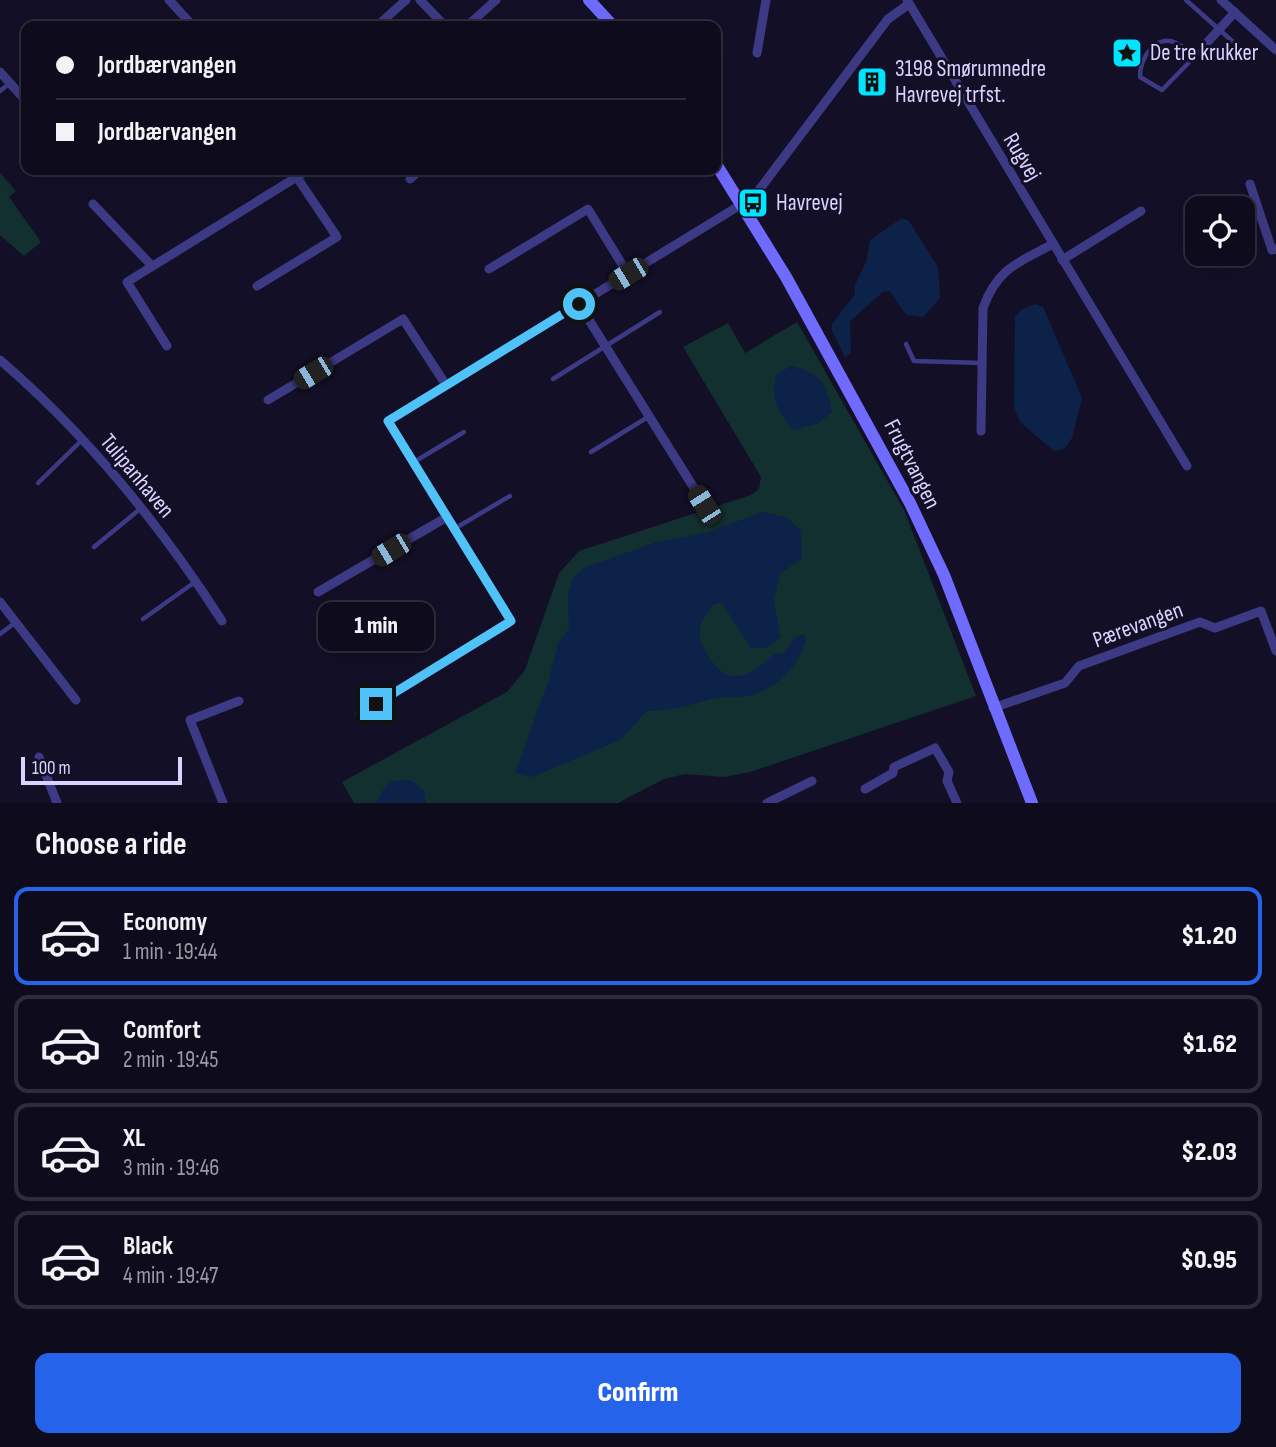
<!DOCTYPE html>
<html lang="en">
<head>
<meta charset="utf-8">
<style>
	:root { --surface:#0e0b1c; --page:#1c1929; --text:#f1f3f6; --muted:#9b9ba3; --line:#2e2b3b; --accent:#2563eb }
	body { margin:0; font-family:"Sofia Sans Condensed",sans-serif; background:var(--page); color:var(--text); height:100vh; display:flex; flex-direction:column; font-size:26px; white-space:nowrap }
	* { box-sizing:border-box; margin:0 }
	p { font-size:23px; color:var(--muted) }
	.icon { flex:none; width:38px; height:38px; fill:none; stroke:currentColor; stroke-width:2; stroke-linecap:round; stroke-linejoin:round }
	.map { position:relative; height:803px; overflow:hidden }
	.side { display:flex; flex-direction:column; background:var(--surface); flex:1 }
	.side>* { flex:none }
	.top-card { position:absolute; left:21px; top:21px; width:700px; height:154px; border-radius:14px; box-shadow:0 7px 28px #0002,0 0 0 2px var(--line); display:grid; align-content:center; height:154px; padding:0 35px; background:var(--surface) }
	.buttons { position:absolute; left:1185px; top:196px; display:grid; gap:14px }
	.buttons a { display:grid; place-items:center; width:70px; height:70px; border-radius:14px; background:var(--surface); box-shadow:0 7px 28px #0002,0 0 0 2px var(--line); font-size:35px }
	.scale { position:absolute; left:21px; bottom:18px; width:161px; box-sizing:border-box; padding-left:7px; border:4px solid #d9d4ff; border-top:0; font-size:19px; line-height:24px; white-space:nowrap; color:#d9d4ff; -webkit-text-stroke:5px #130f26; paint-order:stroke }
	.end { position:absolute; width:32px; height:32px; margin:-16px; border:9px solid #4fc3f7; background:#111; box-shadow:0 0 0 4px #111 }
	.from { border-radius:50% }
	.bubble { position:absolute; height:49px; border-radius:14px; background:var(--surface); box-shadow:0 7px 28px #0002,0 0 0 2px var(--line); font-size:23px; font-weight:800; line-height:49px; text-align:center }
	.car { position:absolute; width:21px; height:42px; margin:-21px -10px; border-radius:9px; box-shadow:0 0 5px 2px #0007; background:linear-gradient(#222 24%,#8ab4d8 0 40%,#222 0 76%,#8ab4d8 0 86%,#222 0) }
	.top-card b { display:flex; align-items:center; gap:24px; height:66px; font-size:26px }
	.top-card b+b { border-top:2px solid var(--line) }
	.top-card i { width:18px; height:18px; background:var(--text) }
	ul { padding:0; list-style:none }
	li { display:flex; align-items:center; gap:21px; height:98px; margin:0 14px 10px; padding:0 21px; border:4px solid var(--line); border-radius:14px }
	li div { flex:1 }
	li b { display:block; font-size:26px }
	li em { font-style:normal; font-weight:800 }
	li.selected { border-color:var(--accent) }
	li>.icon { width:63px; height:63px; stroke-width:1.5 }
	h2 { padding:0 35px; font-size:32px; line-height:84px }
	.action { display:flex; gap:14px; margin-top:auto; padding:14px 35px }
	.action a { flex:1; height:80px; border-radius:14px; background:var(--accent); color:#fff; font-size:28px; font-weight:800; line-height:80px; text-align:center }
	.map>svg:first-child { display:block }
</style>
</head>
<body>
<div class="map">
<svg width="1276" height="803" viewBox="0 0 1276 803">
	<rect width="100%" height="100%" fill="#130f26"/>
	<g fill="#12302f">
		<polygon points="0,173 16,191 9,197 41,242 24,256 0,235"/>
		<polygon points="797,322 904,510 976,696 750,772 724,777 685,774 664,779 618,803 354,803 342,782 507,692 525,670 559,573 579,551 751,495 759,489 761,477 683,347 728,323 745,353"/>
	</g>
	<g fill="#0c2248">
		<polygon points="902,218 909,221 938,267 940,298 923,317 906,315 890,291 883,292 850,321 851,353 845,357 832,331 832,324 855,294 855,285 866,262 870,240"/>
		<polygon points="1035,304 1043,307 1082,398 1072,438 1064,449 1054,451 1020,422 1014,407 1015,317 1022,309"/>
		<path d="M 791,366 C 820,372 827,383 832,412 L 817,424 L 793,430 C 777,409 770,400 776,375 Z"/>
		<path d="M 762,512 L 786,517 L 801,531 L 802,558 L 780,574 L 774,601 L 781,637 L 766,648 L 751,648 L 722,603 L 713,605 C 709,612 700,622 700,629 C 699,639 703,647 708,655 C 728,690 752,676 775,653 L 783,653 L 796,637 L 804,634 L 806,638 C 801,666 773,693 743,697 C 734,698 725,696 716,698 C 693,704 672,711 647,711 L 620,740 L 532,777 L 515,773 L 549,679 L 558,643 L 569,628 L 568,595 L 573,578 L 583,568 L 657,542 L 706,533 Z"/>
		<polygon points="411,780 424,790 426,803 375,803 389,781"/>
	</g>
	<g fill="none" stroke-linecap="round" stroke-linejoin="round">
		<g stroke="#3d3a85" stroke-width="4.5">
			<polyline points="1186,0 1249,56"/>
			<path d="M 1195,56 C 1189,52 1183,46 1176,43 C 1156,33 1139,59 1140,77 L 1162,90 L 1204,47"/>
			<polyline points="0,91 10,83"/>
			<polyline points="906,344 914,361 982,363"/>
			<polyline points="553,379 660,312"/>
			<polyline points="591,452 648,417"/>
			<polyline points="414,462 464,432"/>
			<polyline points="38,483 81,441"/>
			<polyline points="454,529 510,496"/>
			<polyline points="94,547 140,509"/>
			<polyline points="143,619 195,582"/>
			<polyline points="0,634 16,622"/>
		</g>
		<g stroke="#3d3a85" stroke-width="9">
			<polyline points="169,0 193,26"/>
			<polyline points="420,0 445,26"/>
			<polyline points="907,0 1187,466"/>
			<polyline points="1221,0 1276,50"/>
			<polyline points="377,26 406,0"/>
			<polyline points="467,26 496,0"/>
			<polyline points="1204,46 1235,12"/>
			<polyline points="757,53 766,0"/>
			<polyline points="0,72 26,101"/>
			<polyline points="410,179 420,170"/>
			<polyline points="1250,184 1272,250 1276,249"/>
			<polyline points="759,190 888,19 909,4"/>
			<polyline points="93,204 152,266"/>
			<polyline points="1062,260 1141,211"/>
			<polyline points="489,269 588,209 628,274"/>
			<polyline points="257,286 337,237 298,179"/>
			<polyline points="579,304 704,504"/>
			<polyline points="167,346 127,282 308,170"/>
			<path d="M 0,360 C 86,434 161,526 222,621"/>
			<polyline points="268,400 403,319 446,385"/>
			<path d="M 981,431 L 983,308 C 997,269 1017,263 1051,245"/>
			<polyline points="318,592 447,517"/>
			<polyline points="0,602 76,700"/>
			<polyline points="993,708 1065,683 1079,666 1200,622 1215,628 1261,611 1276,651"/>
			<polyline points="360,714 511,621 388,421 742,204"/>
			<polyline points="39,757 57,803"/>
			<polyline points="865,789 893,773 894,767 935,748 949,772 947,781 957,803"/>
			<polyline points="223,803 190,720 239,701"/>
			<polyline points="767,803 812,781"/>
		</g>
		<g stroke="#6f6bff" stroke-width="12">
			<polyline points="589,0 613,26"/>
			<polyline points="716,164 786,277 910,503 944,575 1032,803"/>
		</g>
	</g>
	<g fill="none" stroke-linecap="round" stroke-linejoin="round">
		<polyline stroke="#4fc3f7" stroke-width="9" points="376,704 511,621 388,421 579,304"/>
	</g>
	<defs>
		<g id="sight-square" transform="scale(1.575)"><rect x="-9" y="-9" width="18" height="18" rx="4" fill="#00e5ff" stroke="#130f26"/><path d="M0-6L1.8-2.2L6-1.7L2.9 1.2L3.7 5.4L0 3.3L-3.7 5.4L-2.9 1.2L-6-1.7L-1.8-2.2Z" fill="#111"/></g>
		<g id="building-square" transform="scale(1.575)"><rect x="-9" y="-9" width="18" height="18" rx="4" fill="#00e5ff" stroke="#130f26"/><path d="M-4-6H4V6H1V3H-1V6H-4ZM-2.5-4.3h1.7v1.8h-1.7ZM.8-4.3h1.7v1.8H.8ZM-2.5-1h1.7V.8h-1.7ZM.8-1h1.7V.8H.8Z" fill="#111"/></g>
		<g id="bus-square" transform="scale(1.575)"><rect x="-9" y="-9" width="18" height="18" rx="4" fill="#00e5ff" stroke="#130f26"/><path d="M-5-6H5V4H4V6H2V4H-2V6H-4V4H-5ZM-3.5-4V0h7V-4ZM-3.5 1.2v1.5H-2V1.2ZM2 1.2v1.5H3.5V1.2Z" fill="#111"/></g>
	</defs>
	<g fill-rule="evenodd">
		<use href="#sight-square" x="1127" y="53"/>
		<use href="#building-square" x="872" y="82"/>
		<use href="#bus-square" x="753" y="203"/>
	</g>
	<g text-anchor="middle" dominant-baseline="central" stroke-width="6" stroke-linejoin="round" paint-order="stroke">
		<g font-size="23" fill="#d9d4ff" stroke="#130f26" text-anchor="start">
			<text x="1150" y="53">De tre krukker</text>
			<text x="895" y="69">3198 Smørumnedre<tspan x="895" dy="26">Havrevej trfst.</tspan></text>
			<text x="776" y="203">Havrevej</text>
		</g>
		<g font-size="23" fill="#d9d4ff" stroke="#130f26">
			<text transform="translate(1022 157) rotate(59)">Rugvej</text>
			<text transform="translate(912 464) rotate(63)">Frugtvangen</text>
			<text transform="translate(137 476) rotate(50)">Tulipanhaven</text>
			<text transform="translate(1138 625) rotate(-20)">Pærevangen</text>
		</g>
	</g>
</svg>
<div class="buttons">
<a><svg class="icon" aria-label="locate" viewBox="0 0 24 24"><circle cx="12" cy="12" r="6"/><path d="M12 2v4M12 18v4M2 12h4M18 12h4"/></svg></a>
</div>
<div class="scale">100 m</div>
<i class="end from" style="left:579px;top:304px"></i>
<i class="end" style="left:376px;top:704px"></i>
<div class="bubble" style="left:318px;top:602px;width:116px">1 min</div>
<i class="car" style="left:628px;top:274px;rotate:239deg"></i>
<i class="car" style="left:313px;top:373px;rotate:239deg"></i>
<i class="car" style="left:704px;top:505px;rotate:328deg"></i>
<i class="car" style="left:391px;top:550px;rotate:239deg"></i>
<div class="top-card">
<b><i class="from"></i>Jordbærvangen</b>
<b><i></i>Jordbærvangen</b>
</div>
</div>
<section class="side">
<h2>Choose a ride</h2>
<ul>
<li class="selected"><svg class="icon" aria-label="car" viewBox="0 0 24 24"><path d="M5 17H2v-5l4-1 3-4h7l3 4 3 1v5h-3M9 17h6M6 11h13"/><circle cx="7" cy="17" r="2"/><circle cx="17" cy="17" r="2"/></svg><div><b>Economy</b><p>1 min · 19:44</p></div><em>$1.20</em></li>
<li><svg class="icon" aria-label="car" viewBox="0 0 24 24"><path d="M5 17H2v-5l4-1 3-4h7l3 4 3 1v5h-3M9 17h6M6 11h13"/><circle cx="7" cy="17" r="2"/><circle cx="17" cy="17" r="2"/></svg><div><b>Comfort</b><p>2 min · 19:45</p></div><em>$1.62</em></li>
<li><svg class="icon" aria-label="car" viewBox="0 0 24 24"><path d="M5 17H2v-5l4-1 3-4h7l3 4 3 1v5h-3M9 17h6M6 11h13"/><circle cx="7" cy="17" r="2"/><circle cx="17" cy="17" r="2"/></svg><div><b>XL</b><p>3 min · 19:46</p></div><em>$2.03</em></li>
<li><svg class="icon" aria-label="car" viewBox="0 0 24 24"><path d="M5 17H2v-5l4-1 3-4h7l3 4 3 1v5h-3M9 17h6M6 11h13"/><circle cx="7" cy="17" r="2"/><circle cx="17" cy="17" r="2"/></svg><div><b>Black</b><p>4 min · 19:47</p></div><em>$0.95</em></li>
</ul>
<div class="action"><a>Confirm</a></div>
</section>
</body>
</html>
